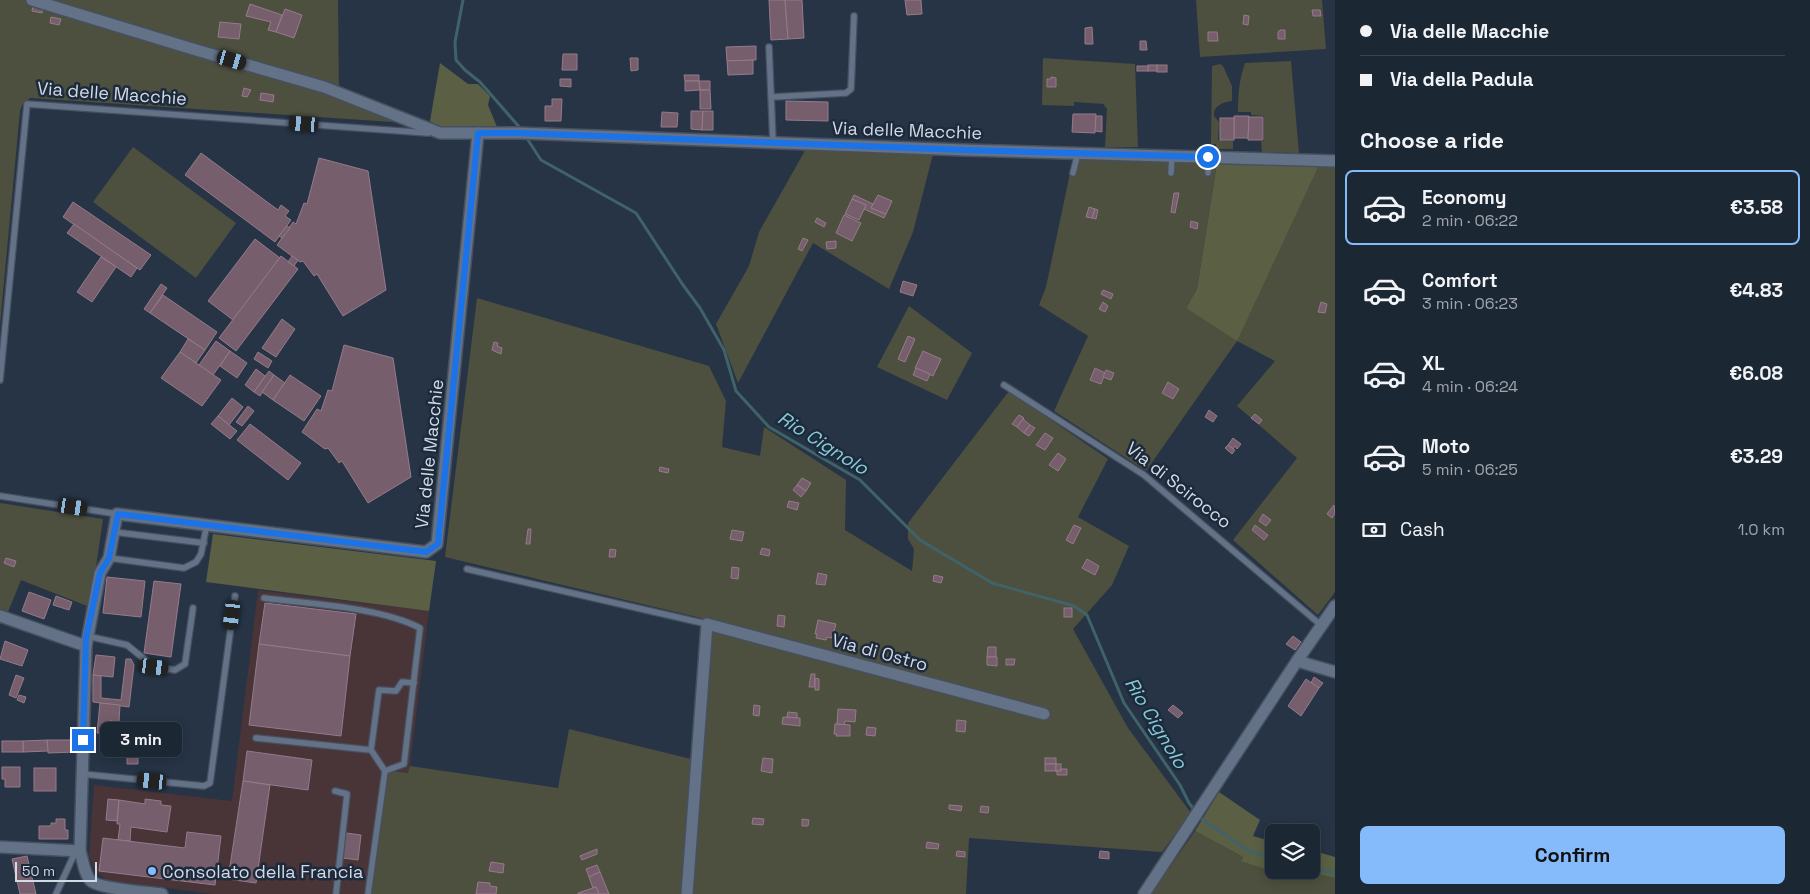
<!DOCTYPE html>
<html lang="en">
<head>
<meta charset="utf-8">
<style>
	:root { --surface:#1c2734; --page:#252f3c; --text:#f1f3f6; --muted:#a0a5ac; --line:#3a444f; --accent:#85bbfb }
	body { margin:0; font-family:"Space Grotesk",sans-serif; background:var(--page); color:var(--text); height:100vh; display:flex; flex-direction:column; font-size:19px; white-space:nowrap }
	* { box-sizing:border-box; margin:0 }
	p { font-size:16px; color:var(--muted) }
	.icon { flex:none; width:28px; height:28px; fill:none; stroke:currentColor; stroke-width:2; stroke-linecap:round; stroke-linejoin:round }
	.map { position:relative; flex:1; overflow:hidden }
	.sheet { display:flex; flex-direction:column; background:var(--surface); width:475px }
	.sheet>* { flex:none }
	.guide { display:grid; align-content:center; height:110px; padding:0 25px; background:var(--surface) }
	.controls { position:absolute; left:1265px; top:824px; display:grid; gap:10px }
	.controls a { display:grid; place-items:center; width:55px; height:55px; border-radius:8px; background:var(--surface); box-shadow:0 2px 12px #0003,0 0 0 1px var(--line); font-size:25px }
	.scale { position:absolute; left:15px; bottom:12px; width:82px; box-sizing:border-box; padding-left:5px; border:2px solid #d2dae6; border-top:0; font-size:14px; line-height:18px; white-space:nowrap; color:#d2dae6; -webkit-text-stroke:4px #1d2a3c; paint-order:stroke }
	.end { position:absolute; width:22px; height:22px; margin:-11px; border:6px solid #1a73e8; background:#fff; box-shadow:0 0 0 2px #fff }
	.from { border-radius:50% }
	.bubble { position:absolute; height:35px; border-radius:8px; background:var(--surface); box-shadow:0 2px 12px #0003,0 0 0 1px var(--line); font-size:16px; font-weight:700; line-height:35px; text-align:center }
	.car { position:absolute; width:15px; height:30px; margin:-15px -8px; border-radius:6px; box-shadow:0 0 4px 1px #0007; background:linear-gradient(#222 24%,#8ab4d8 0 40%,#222 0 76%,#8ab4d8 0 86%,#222 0) }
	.guide b { display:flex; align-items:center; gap:18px; height:48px; font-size:19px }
	.guide b+b { border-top:1px solid var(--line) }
	.guide i { width:12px; height:12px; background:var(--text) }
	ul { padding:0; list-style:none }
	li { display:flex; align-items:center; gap:15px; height:75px; margin:0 10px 8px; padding:0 15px; border:2px solid transparent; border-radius:8px }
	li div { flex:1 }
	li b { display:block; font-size:19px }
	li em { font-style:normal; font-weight:700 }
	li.current { border-color:var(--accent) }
	li>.icon { width:45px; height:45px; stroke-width:1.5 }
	h2 { padding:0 25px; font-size:22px; line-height:60px }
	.pay { display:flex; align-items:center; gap:12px; height:55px; padding:0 25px; font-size:19px }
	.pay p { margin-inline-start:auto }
	.primary-button { display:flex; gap:10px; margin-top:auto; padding:10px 25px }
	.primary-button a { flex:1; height:58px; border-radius:8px; background:var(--accent); color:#111; font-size:20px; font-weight:700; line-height:58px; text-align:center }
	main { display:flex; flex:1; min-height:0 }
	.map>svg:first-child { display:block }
</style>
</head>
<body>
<main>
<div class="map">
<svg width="1335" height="894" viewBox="0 0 1335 894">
	<rect width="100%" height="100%" fill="#263446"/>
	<polygon fill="#493437" points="258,590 429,611 409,773 384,770 368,894 212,894 107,880 95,871 89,856 94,785 232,801"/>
	<g fill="#4d503e">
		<polygon points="0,0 338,0 339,97 408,123 30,98 22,105 20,111 0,325"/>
		<polygon points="1196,0 1322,0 1326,49 1200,57"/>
		<polygon points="1043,58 1135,64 1138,147 1105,147 1107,108 1105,107 1104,104 1074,102 1074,106 1042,105"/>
		<path d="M 1291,61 L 1299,153 L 1262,152 L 1261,141 L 1264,141 L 1264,116 L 1251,115 L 1251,112 L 1238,112 C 1238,95 1239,80 1245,63 Z"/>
		<path d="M 1220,64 L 1223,66 L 1232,86 L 1232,101 C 1223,102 1213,106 1214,116 L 1219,122 L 1218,140 L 1233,141 L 1233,149 L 1216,149 L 1216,144 L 1211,144 L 1212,66 Z"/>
		<polygon points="133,147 236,223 196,278 93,202"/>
		<polygon points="807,147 933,154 913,232 889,289 813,243 738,383 716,324 749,266 759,232"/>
		<polygon points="1073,159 1217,163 1197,289 1186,308 1319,165 1335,166 1335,592 1318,615 1233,540 1297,458 1237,406 1275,361 1237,341 1146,471 1054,411 1088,336 1039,305 1046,287"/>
		<polygon points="477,298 709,366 726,401 722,447 760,456 764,427 846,480 845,530 912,571 914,549 908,539 908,523 1009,391 1108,459 1078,517 1129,546 1112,585 1073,629 1128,728 1191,813 1162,852 969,838 966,894 368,894 384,770 408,773 410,766 558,788 569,729 691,759 701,618 445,557"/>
		<polygon points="909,306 972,353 947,400 877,367"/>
		<polygon points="0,503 103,519 96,567 87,606 21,580 8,612 0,609"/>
		<polygon points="1195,831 1243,857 1241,860 1274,866 1274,870 1296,870 1335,878 1335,894 1151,894"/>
	</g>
	<g fill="#5b6044">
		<polygon points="440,63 468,84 478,84 490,96 488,105 497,127 435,126 430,121"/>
		<polygon points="1217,163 1319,165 1237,341 1186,308 1197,289"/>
		<polygon points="213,534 436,561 429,611 206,582"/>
		<polygon points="1219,792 1260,820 1253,836 1274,842 1274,866 1271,865 1268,870 1241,861 1243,857 1195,831"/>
		<polygon points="1311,850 1335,857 1335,878 1296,870 1311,870"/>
	</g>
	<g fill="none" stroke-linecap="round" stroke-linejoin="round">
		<g stroke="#3f6369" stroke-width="3">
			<polyline points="463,0 455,42 456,60 465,70 480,82 521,129"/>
			<polyline points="526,137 541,160 636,213 683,285 700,308 724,350 736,391 769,427 860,480 920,540 992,583 1074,606 1087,615 1124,703 1180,785 1189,803 1195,811"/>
			<polyline points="1199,816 1203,820 1249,851 1274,858"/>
			<polyline points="1311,867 1335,873"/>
		</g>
	</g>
	<g fill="#775e6c" stroke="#957b8a">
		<polygon points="769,0 785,0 788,39 771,40"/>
		<polygon points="785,0 802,0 804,38 788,39"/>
		<polygon points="905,0 921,0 922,14 907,15"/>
		<polygon points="250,4 282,15 276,32 268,30 271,22 246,16"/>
		<polygon points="33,6 43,7 42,13 32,11"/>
		<polygon points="285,9 302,15 294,38 276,32"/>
		<polygon points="1312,10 1320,10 1321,16 1313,16"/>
		<polygon points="1244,15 1249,16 1248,25 1243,24"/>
		<polygon points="51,17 61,19 59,25 50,23"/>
		<polygon points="220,22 241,24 239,39 218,37"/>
		<polygon points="1092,27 1093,44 1085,44 1085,28"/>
		<polygon points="1280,30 1285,30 1285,39 1278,39 1278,32"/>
		<polygon points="1208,32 1217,32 1218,41 1208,41"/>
		<polygon points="1140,41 1146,41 1147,50 1140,50"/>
		<polygon points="756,46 756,60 727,61 726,47"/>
		<polygon points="563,54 577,54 577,70 562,70"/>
		<polygon points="630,58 638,58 638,70 631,71"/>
		<polygon points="753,60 753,74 728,75 727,61"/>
		<rect x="1148" y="65" width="9" height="6"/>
		<rect x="1157" y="65" width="10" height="7"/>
		<rect x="1137" y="66" width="11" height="5"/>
		<polygon points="684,75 699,75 699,81 685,81"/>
		<polygon points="1051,77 1056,78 1056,87 1047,87 1047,79 1051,79"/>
		<polygon points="560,79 571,79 571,87 560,86"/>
		<polygon points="685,81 699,81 700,90 685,91"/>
		<polygon points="699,81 710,81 710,90 700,90"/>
		<polygon points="244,88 251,90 247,97 242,96"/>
		<polygon points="700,90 710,90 711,109 700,109"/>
		<polygon points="261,93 274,95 273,102 260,100"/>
		<polygon points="552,99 562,99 561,121 545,121 545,106 552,106"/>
		<polygon points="786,101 828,102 828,121 786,120"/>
		<polygon points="691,111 703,111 702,130 691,129"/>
		<polygon points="703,111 713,111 713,130 702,130"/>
		<polygon points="662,112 678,113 677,127 661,127"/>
		<polygon points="1073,114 1096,114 1095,133 1072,132"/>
		<polygon points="1096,116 1102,116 1102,132 1095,131"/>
		<polygon points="1234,116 1249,116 1248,138 1234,138"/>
		<polygon points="1249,117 1263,117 1263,140 1248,140"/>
		<rect x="1220" y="118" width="14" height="22"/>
		<polygon points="201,153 278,210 281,205 289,211 285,216 291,220 275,242 185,175"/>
		<polygon points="319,158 368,171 386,290 343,316 317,274 314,276 303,261 300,262 277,245 293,222 296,224 304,203 307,204"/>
		<polygon points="1174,193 1179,193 1175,213 1171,212"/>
		<polygon points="854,195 873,204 871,208 886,214 884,218 864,209 866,205 852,199"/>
		<polygon points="878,195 892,201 886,214 871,208"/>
		<polygon points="852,199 866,205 859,220 845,214"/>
		<polygon points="73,202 151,255 140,270 63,217"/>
		<polygon points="1089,207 1095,209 1092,218 1086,217"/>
		<polygon points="1095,209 1098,210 1096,219 1092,218"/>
		<polygon points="844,215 861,223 852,241 836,233"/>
		<polygon points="817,218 826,223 824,227 815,222"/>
		<polygon points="1191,221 1198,223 1197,229 1190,227"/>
		<polygon points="74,224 137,268 131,277 67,233"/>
		<polygon points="287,226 290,228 282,238 279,236"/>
		<polygon points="803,238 808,240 802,251 798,249"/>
		<polygon points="255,239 280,258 233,320 208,301"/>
		<polygon points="836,241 836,248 827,249 826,242"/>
		<polygon points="281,256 298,269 236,351 219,338"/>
		<polygon points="292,256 298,260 294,266 288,262"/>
		<polygon points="101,257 116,267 92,302 77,292"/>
		<polygon points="903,281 917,285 913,296 900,292"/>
		<polygon points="161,284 167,288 150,313 144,309"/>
		<polygon points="1103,290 1113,294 1111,299 1101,294"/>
		<polygon points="163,295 217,332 205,350 150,313"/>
		<polygon points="1103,302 1108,306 1105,312 1099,309"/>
		<polygon points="1321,302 1327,304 1325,313 1318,312"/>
		<polygon points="282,319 295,329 276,357 262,348"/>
		<polygon points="908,336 915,339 905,362 898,359"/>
		<polygon points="188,339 205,350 196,363 180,352"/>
		<polygon points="216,341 230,351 213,375 199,365"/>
		<polygon points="494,342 498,343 497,346 502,348 501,354 492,350"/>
		<polygon points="344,345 393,358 411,477 368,503 342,461 339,463 328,448 325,449 302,432 317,409 321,411 328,390 332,391"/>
		<polygon points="230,351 247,363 237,378 220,366"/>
		<polygon points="923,351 941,359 933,376 915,368"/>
		<polygon points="180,352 221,380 202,406 161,378"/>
		<polygon points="258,352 272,361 268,368 254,359"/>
		<polygon points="916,368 930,374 927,381 913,375"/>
		<polygon points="1095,368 1105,373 1101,384 1090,380"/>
		<polygon points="256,369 265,376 254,392 245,385"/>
		<polygon points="1106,370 1114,373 1111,380 1103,377"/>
		<polygon points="269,371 274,375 260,396 254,392"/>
		<polygon points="274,375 285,383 273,400 262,392"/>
		<polygon points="290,375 321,396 304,421 273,400"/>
		<polygon points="1168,382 1179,389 1173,399 1162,393"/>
		<polygon points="232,398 243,407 229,425 218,416"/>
		<polygon points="248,406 254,411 242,426 236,422"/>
		<polygon points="1209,410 1217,416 1213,422 1205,417"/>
		<polygon points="1255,414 1262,420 1259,424 1251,418"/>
		<polygon points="1019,415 1024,418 1017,427 1012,424"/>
		<polygon points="218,416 237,431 230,439 211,424"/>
		<polygon points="1023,419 1030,425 1024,433 1017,427"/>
		<polygon points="250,424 301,463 288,480 237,440"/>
		<polygon points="1030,425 1035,428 1029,436 1024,433"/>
		<polygon points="1045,433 1053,438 1045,450 1036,445"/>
		<polygon points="1233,438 1241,444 1237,449 1235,446 1233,449 1228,445"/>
		<polygon points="1228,445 1235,450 1232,454 1225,448"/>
		<polygon points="1058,453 1066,459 1058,471 1049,465"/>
		<polygon points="660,467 669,469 668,473 659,471"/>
		<polygon points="802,478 811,483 806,491 797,485"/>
		<polygon points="797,485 806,491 801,497 793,490"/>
		<polygon points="789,501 799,503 797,510 787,507"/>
		<polygon points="1334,505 1335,514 1332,518 1327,514"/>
		<polygon points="1263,514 1271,520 1266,526 1259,521"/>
		<polygon points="1074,525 1081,528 1073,544 1066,540"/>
		<polygon points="1255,525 1268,535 1264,540 1252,530"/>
		<polygon points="528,529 531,529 530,544 526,544"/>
		<polygon points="732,530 744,532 742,541 730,539"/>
		<polygon points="762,548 770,550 769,556 760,554"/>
		<polygon points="610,549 616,550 615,557 609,557"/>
		<polygon points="6,558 16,561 14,567 4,563"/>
		<polygon points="1087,559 1099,566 1095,575 1082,568"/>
		<polygon points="732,567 739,568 738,579 731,578"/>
		<polygon points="818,573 827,575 825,585 816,584"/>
		<polygon points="934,575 943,577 941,583 933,581"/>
		<polygon points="107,577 145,581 141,617 103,613"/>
		<polygon points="154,581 181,584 171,657 144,653"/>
		<polygon points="29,592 51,600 44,619 22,611"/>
		<polygon points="56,596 72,602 69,610 53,605"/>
		<polygon points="265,603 356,614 350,656 259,644"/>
		<rect x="1064" y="608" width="8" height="9"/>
		<polygon points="778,615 785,616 784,627 777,626"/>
		<polygon points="818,620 836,624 832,638 827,637 826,640 816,638 817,634 815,634"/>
		<polygon points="1293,636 1301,642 1295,650 1286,644"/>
		<polygon points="5,641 28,650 22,666 0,659"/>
		<polygon points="259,644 350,656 341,736 249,725"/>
		<polygon points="988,647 996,647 996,657 987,657"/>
		<polygon points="96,655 115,657 113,677 93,675"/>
		<polygon points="987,657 997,657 997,666 987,665"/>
		<polygon points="126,659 131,659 134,665 129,707 93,702 93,675 101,676 101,698 121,700"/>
		<polygon points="1006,659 1015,659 1014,665 1006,665"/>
		<polygon points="811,674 815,674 814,687 809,687"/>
		<polygon points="16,675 24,678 16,698 9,695"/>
		<polygon points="1314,677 1323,683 1319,688 1311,683"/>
		<polygon points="815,678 819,679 819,690 815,690"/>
		<polygon points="1306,679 1319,688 1301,716 1288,706"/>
		<polygon points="19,695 26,697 24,703 17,700"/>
		<polygon points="100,703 120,705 119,722 110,721 108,734 97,733"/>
		<polygon points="754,705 760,706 759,716 753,715"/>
		<polygon points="1173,705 1183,713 1178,718 1168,710"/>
		<polygon points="838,709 856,710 855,722 845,721 844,725 837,724"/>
		<polygon points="788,712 797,713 797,718 787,717"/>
		<polygon points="783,717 800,718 800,726 782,724"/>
		<polygon points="957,720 966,721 965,732 956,731"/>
		<polygon points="110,721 119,722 117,735 108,734"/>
		<polygon points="835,724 850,725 850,736 836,736 837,734 834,734"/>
		<polygon points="152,726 161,726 160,732 152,731"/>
		<polygon points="867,727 876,728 875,736 866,735"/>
		<polygon points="47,740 74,740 75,752 48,753"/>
		<polygon points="47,740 48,751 23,752 23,741"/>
		<rect x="2" y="741" width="21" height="11"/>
		<polygon points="116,744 138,744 138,764 127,764 127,755 116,755"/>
		<polygon points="247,751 312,760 308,790 243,781"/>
		<polygon points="763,758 773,759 772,773 761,771"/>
		<rect x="1045" y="758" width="11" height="6"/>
		<rect x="1045" y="764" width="11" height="7"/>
		<rect x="1056" y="764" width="5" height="7"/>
		<polygon points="2,767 20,767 20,787 5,787 5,779 2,779"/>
		<rect x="34" y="768" width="22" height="23"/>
		<polygon points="1061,769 1067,769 1067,775 1057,775 1057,771 1061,771"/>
		<polygon points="243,781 270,785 256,883 228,879"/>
		<polygon points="108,799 119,800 117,821 106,820"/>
		<polygon points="145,799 161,801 161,805 171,806 167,832 131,827 130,841 118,840 120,824 117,824 119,800 145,804"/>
		<polygon points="949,805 962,806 961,811 949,809"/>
		<polygon points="981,806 989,807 988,813 980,812"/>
		<polygon points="753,818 764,819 763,825 752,824"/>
		<polygon points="56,819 65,819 65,830 68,830 68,839 39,839 39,826 51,826 51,823 56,823"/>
		<polygon points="802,819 809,820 808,826 802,826"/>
		<polygon points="187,832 221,836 215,885 99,871 103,838 185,848"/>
		<polygon points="346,833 361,835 358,860 343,858"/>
		<polygon points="927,842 939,844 938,849 926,848"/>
		<polygon points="597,849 597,854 582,860 580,856"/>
		<polygon points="957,851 965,852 965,857 956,856"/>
		<polygon points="1100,851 1109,852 1109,859 1099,858"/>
		<polygon points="27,856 36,894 20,894 12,859"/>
		<polygon points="491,862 504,864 503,873 489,871"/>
		<polygon points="597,865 600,872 589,877 586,869"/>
		<polygon points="600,872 609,894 599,894 596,887 593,888 589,877"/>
		<polygon points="478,882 490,883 490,886 497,887 496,894 476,894"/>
		<polygon points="596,887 599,894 578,894 578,893"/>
	</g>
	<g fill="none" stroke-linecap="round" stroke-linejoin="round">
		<g stroke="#465060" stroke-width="8">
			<g id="service">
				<polyline points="769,47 773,143"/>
				<polyline points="772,97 846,93 851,89 854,16"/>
				<polyline points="1073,173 1078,153"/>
				<polyline points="1171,173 1172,156"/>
				<polyline points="1208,173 1208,157"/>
				<polyline points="0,380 27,104 428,133"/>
				<polyline points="1004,385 1144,475 1322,626"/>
				<polyline points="0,496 117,514"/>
				<polyline points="114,532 204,543"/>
				<polyline points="109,558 184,568 196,562 201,554 207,524"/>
				<polyline points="467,569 707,624 707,623"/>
				<path d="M 264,598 C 310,604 380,607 420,628 L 404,764 L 385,771"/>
				<polyline points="87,636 127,645 154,667 175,670 185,664 193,608"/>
				<polyline points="256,738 371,750"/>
				<polyline points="82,774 204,786 210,783 235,596"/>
				<polyline points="335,791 347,794 336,894"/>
				<polyline points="56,894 73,857 79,852"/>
				<polyline points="368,894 385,771 371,750 379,690 396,691 402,682 414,683"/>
			</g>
		</g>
		<g stroke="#465060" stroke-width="14">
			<g id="minor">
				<polyline points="32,0 196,50 324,87 440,133 518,133 965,150 1335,161"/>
				<path d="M 0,616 L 86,646 L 80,851 C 83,860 84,874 91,881 C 100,889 148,892 162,894"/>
				<polyline points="86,646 100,573 109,558 117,514 426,552 437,544 478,133"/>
				<polyline points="1297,661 1335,672"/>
				<polyline points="0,847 80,851"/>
				<polyline points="687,894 707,624 1044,714"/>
				<polyline points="1144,894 1297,661 1335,606"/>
			</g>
		</g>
		<use href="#service" stroke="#637287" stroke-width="5.5"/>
		<use href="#minor" stroke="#637287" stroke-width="11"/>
	</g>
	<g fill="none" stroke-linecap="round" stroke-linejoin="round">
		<polyline stroke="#1a73e8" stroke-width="6" points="83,740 86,638 100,573 109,558 118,514 426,552 438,544 478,133 518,133 965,150 1208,157"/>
	</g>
	<circle fill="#85bbfb" stroke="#1d2a3c" stroke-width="2" cx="152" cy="871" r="5"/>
	<g text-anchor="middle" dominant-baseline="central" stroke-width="5" stroke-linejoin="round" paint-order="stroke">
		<g font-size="18" fill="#d2dae6" stroke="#1d2a3c">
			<text transform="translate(112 93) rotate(4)">Via delle Macchie</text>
			<text transform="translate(907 130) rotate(2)">Via delle Macchie</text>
			<text transform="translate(429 454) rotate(-84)">Via delle Macchie</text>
			<text transform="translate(1179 485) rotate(38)">Via di Scirocco</text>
			<text transform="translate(880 652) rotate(15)">Via di Ostro</text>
		</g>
		<g font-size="18" fill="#d2dae6" stroke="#1d2a3c" text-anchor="start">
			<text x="162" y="871">Consolato della Francia</text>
		</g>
		<g font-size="19" font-style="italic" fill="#84cbd6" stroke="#1d2a3c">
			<text transform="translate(823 443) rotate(32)">Rio Cignolo</text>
			<text transform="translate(1156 723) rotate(59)">Rio Cignolo</text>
		</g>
	</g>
</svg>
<div class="controls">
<a><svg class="icon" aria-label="layers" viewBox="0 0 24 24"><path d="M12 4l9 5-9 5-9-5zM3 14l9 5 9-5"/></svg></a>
</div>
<div class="scale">50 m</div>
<i class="end from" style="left:1208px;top:157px"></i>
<i class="end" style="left:83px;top:740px"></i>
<div class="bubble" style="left:100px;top:722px;width:82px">3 min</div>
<i class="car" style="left:232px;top:60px;rotate:106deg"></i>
<i class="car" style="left:304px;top:124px;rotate:274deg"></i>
<i class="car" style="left:73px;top:507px;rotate:99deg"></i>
<i class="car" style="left:232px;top:615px;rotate:187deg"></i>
<i class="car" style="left:154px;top:667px;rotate:97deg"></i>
<i class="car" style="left:152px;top:781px;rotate:276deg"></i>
</div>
<section class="sheet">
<div class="guide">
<b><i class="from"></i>Via delle Macchie</b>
<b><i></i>Via della Padula</b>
</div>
<h2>Choose a ride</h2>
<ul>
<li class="current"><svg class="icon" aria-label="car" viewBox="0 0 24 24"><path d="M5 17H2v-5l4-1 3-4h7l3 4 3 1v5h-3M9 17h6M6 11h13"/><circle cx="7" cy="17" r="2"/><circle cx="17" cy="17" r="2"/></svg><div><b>Economy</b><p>2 min · 06:22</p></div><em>€3.58</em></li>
<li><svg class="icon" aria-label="car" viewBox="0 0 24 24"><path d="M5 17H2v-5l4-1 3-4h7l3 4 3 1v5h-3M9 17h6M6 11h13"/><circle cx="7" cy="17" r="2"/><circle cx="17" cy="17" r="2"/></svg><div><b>Comfort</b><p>3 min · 06:23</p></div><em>€4.83</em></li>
<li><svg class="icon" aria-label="car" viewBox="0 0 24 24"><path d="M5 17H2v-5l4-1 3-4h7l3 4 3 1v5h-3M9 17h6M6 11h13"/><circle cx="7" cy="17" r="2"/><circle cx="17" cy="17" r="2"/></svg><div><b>XL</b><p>4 min · 06:24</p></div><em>€6.08</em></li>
<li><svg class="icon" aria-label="car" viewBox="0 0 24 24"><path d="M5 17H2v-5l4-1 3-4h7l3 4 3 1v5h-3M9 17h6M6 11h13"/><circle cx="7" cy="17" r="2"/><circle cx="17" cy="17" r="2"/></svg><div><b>Moto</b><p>5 min · 06:25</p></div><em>€3.29</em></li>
</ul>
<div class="pay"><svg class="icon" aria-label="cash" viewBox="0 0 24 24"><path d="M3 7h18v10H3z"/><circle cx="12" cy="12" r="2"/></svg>Cash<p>1.0 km</p></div>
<div class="primary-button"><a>Confirm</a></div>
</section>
</main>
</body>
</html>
